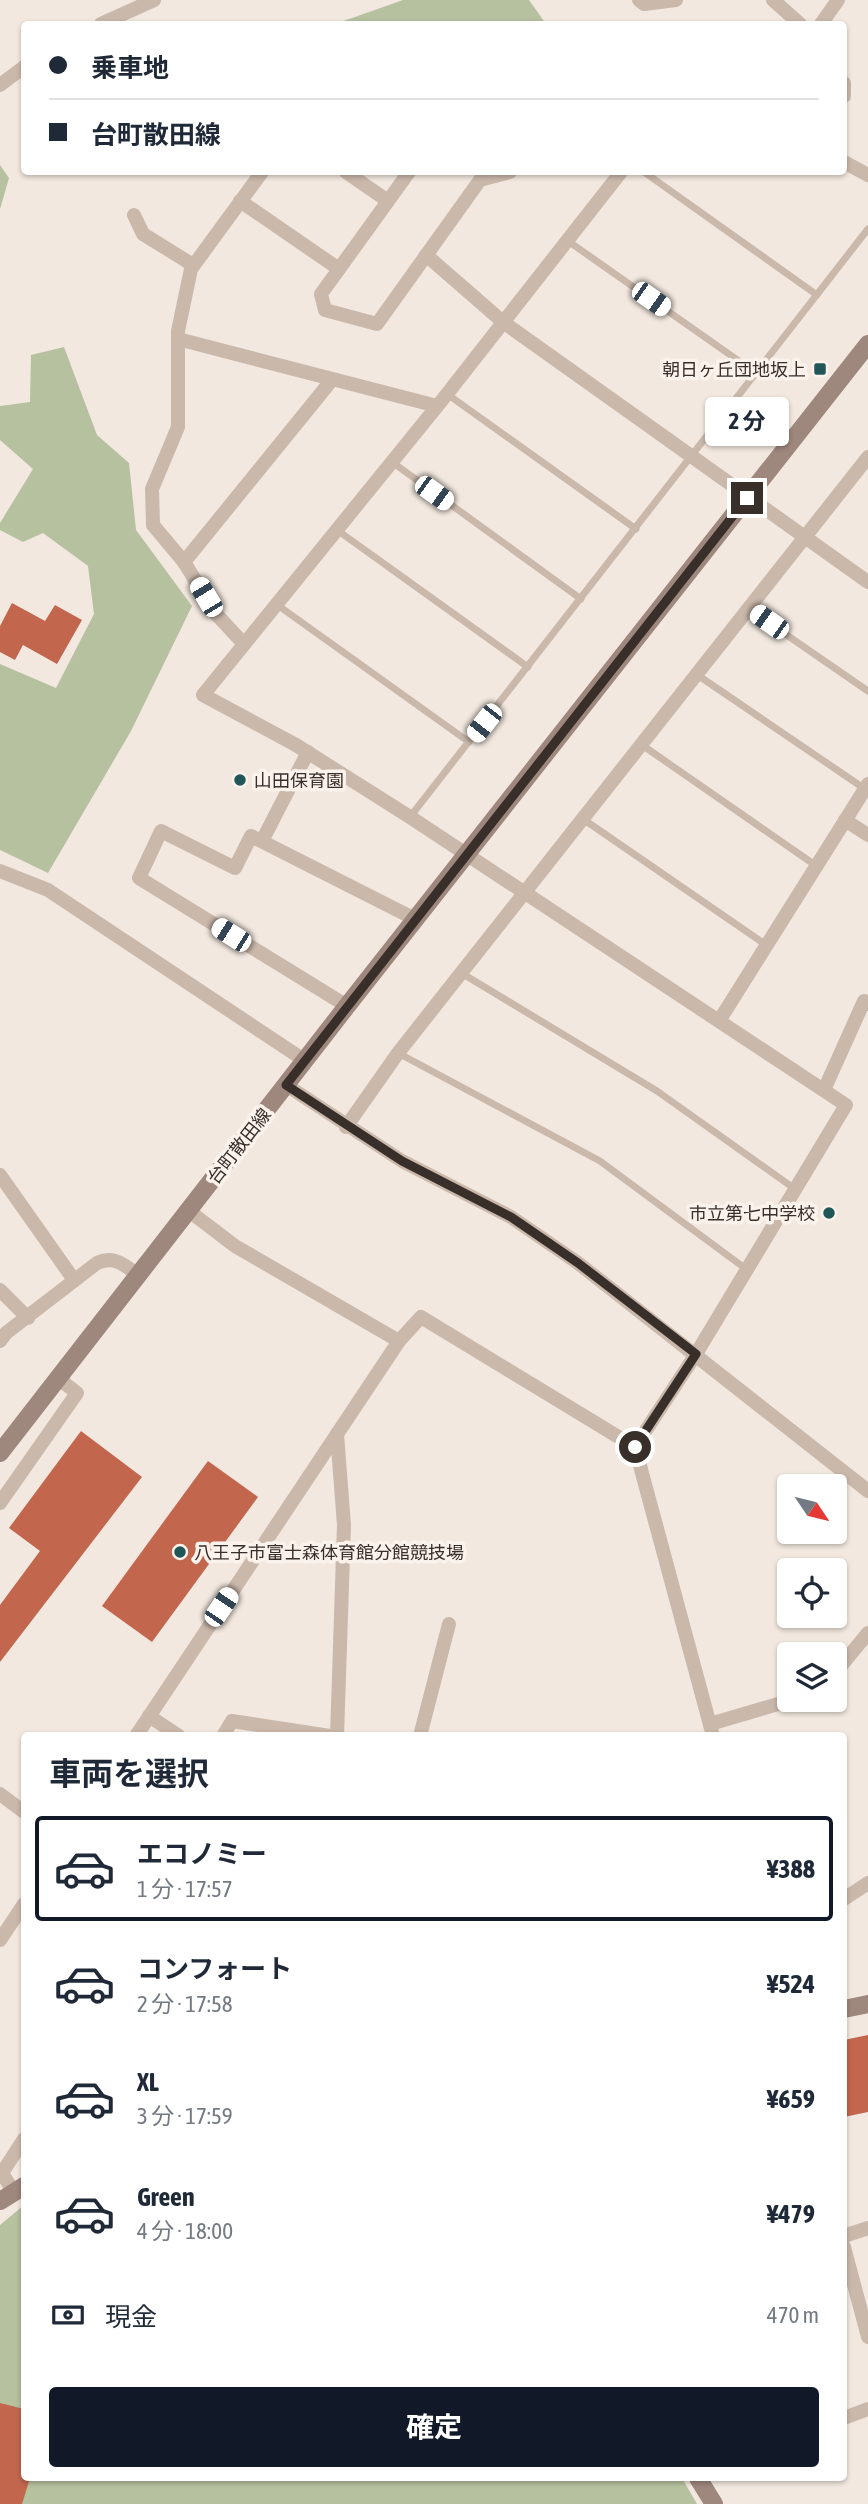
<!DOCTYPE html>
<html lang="ja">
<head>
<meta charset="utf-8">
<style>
	:root { --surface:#fff; --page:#f2f2f3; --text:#1f2937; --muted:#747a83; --line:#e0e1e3; --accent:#111827 }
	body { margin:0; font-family:"Asap Condensed","Noto Sans JP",sans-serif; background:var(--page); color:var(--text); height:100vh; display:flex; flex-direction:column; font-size:26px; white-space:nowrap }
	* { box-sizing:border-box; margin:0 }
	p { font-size:23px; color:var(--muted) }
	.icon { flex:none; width:38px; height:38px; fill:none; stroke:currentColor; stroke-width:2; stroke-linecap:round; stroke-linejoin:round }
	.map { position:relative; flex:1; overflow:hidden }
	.details { position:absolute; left:21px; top:1732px; width:826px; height:749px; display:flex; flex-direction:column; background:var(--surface); border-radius:7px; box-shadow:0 2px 5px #0004 }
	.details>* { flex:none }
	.banner { position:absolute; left:21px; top:21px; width:826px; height:154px; border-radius:7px; box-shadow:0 2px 5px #0004; display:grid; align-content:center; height:154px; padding:0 28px; background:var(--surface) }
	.needle { width:46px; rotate:125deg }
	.buttons { position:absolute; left:777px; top:1474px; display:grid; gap:14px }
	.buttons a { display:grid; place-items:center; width:70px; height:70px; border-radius:7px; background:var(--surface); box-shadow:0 2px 5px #0004; font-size:35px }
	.end { position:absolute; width:32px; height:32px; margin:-16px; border:9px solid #382e2a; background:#fff; box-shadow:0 0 0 4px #fff }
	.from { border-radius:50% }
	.bubble { position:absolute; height:49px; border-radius:7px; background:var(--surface); box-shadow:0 2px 5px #0004; font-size:23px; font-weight:700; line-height:49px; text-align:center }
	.car { position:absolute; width:21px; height:42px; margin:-21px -10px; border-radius:9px; box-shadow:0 0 5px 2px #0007; background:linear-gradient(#fff 24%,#345 0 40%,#fff 0 76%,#345 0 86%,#fff 0) }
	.banner b { display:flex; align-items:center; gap:24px; height:66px; font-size:26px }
	.banner b+b { border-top:2px solid var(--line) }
	.banner i { width:18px; height:18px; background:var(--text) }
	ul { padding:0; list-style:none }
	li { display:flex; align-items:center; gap:21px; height:105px; margin:0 14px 10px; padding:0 14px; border:4px solid transparent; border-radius:7px }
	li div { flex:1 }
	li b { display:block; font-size:26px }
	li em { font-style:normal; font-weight:700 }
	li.selected { border-color:var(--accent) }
	li>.icon { width:63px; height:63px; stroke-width:1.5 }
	h2 { padding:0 28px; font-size:32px; line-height:84px }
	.pay { display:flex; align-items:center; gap:18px; height:77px; padding:0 28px; font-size:26px }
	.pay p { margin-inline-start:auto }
	.cta { display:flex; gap:14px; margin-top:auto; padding:14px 28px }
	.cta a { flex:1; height:80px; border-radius:7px; background:var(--accent); color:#fff; font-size:28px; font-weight:700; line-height:80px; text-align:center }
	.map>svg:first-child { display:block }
</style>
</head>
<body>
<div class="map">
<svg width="868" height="2504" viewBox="0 0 868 2504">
	<rect width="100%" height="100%" fill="#f2e8df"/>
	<g fill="#b6c19f">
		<polygon points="403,0 529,0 546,24 335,24"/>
		<polygon points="0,165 9,178 0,209"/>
		<polygon points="64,347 97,435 129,463 136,530 192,606 131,731 48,873 0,850 0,664 56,688 94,614 88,566 43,533 23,542 0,530 0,523 33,469 0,440 0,406 30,402 31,355"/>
		<polygon points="24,2205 24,2478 682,2478 697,2504 0,2504 0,2225"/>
	</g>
	<g fill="#c2664d">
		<polygon points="12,603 45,621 55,605 82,620 57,664 23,645 15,660 0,652 0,626"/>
		<polygon points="81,1431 142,1477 0,1662 0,1605 40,1551 9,1528"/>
		<polygon points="208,1461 258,1497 152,1642 102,1606"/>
		<polygon points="868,2035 868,2112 844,2117 844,2040"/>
		<polygon points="0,2403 24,2409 24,2478 30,2478 22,2504 0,2504"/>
	</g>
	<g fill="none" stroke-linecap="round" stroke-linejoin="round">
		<g stroke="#cab8ab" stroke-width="7">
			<polyline points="644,172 817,295"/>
			<polyline points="568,241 756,373"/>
			<polyline points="447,394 636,529"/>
			<polyline points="392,462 581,599"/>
			<polyline points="337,530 528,667"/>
			<polyline points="276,604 469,742"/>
			<polyline points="749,609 868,691"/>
			<polyline points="696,674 865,789"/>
			<polyline points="642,745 815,865"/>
			<polyline points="410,817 868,229"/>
			<polyline points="583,819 766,945"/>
			<polyline points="463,974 657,1091 795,1189"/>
			<polyline points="398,1053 600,1161 746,1269"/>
		</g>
		<g stroke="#cab8ab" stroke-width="14">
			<polyline points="639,0 644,4 676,0"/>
			<polyline points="773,0 800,24"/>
			<polyline points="101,24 154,0"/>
			<polyline points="821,24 838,0"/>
			<polyline points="844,83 844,96"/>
			<polyline points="0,85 24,67"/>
			<polyline points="844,162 868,175"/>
			<polyline points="346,172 388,201"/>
			<polyline points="409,172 321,294 325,310 377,324 480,180 510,172"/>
			<polyline points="621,172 447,394 203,695 296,745 410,817 846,1105 696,1354 635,1447"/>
			<polyline points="240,201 339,269"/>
			<polyline points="134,215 143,234 193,265"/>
			<polyline points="426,255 503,322 868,582"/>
			<polyline points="178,339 437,406"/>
			<polyline points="184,562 331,381"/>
			<polyline points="244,644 216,614 184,562 153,525 152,489 178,427 178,331 191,269 262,172"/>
			<polyline points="845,820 868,835"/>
			<polyline points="262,841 308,752"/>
			<polyline points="0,871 48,890 304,1060"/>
			<polyline points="347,1006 139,878 161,831 235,868 251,836 415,919"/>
			<polyline points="719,1021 868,784"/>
			<polyline points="286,1085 402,1161 511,1217 578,1263 868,1491"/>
			<polyline points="824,1090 864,1001 868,1004"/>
			<polyline points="346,1127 398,1053 868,457"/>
			<polyline points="0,1175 74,1280"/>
			<polyline points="189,1211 235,1246 399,1341"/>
			<polyline points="0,1290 28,1318"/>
			<path d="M 0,1341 L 6,1333 L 97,1263 C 115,1255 124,1265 138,1275"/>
			<polyline points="337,1434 344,1525 337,1736"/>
			<polyline points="0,1503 77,1393 59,1379"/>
			<polyline points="835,1673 868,1633"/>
			<polyline points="149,1716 179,1736"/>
			<polyline points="710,1724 795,1699"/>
			<polyline points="136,1736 399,1341 421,1317 635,1447 713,1736"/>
			<polyline points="223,1736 232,1721 330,1736"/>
			<polyline points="420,1736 449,1624"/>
			<polyline points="0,1794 24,1812"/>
			<polyline points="844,1899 868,1883"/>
			<polyline points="0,1940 24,1904"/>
			<polyline points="13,2191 2,2173 24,2139"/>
			<polyline points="844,2236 868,2228"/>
			<polyline points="844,2247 868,2337"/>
			<polyline points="844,2418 868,2409"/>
		</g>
		<g stroke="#9e877c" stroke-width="18">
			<polyline points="0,1453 347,1006 868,344"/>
			<polyline points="844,2009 868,2004"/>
			<polyline points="0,2201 24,2186"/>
			<polyline points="698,2478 714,2504"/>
		</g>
	</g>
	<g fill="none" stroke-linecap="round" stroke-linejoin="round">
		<polyline stroke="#382e2a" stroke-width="9" points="635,1447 696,1354 578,1263 511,1217 402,1161 286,1085 747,498"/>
	</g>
	<g fill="#205658" stroke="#faf2eb" stroke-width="2.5">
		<rect x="813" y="362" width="14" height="14" rx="3.5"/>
		<circle cx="240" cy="780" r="7"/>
		<circle cx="829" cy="1213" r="7"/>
		<circle cx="180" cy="1552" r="7"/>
	</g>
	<g text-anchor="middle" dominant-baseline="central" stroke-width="7" stroke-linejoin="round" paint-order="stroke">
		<g font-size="18" fill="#382e2a" stroke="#faf2eb" text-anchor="end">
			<text x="806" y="369">朝日ヶ丘団地坂上</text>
			<text x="254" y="780" text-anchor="start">山田保育園</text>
			<text x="815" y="1213">市立第七中学校</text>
			<text x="194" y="1552" text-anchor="start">八王子市富士森体育館分館競技場</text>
		</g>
		<g font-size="18" fill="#382e2a" stroke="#faf2eb">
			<text transform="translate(239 1146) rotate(-52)">台町散田線</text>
		</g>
	</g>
</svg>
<div class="buttons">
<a><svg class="needle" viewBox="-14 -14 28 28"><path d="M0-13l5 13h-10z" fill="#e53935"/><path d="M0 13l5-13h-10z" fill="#747a83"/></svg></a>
<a><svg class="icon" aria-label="locate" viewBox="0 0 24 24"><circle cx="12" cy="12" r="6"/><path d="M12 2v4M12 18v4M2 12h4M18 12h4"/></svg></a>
<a><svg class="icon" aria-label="layers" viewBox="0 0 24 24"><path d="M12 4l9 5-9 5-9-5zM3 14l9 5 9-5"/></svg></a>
</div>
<i class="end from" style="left:635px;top:1447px"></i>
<i class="end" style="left:747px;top:498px"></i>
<div class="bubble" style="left:705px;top:397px;width:84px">2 分</div>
<i class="car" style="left:651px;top:299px;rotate:125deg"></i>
<i class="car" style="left:434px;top:493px;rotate:126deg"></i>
<i class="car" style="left:206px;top:597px;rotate:329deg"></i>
<i class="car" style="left:769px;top:622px;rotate:305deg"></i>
<i class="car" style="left:484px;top:723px;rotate:218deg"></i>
<i class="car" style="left:231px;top:935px;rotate:302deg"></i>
<i class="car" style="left:221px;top:1607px;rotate:34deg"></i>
<div class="banner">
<b><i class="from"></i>乗車地</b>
<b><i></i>台町散田線</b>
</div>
<section class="details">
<h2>車両を選択</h2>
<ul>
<li class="selected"><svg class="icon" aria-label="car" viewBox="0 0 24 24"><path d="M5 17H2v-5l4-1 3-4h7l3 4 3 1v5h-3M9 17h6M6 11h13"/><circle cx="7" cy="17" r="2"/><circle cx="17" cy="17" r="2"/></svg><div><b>エコノミー</b><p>1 分 · 17:57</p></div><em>¥388</em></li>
<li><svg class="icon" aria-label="car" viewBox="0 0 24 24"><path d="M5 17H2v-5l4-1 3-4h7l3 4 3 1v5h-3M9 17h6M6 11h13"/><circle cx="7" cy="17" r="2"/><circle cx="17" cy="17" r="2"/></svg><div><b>コンフォート</b><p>2 分 · 17:58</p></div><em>¥524</em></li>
<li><svg class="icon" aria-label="car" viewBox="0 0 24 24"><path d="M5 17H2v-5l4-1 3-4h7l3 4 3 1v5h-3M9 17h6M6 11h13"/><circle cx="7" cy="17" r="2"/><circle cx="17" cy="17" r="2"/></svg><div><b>XL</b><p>3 分 · 17:59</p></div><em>¥659</em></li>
<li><svg class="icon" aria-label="car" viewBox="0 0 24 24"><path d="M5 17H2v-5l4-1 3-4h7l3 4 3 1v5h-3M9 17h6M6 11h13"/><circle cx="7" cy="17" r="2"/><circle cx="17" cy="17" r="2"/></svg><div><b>Green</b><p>4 分 · 18:00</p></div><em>¥479</em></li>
</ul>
<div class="pay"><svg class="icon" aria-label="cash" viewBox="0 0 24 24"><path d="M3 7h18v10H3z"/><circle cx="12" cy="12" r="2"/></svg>現金<p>470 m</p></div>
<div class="cta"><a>確定</a></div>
</section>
</div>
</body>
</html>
